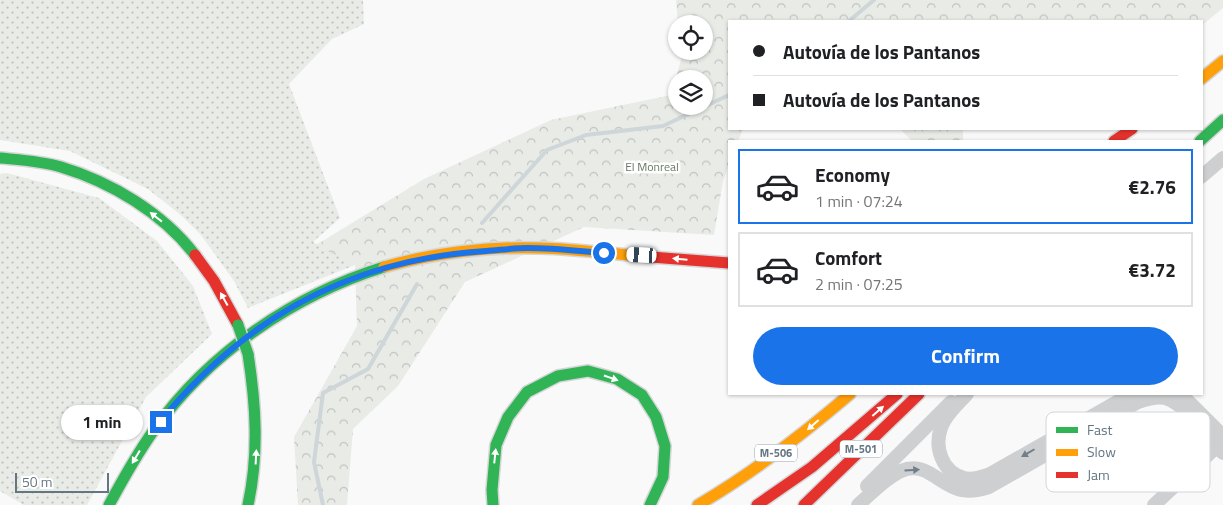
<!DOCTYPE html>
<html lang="en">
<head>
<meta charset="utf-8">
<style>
	:root { --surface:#fff; --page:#f2f2f2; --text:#202124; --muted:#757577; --line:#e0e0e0; --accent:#1a73e8 }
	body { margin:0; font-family:"Titillium Web",sans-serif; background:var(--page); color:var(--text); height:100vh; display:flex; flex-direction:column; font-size:19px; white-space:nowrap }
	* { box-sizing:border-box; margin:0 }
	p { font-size:16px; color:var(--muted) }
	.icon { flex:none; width:28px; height:28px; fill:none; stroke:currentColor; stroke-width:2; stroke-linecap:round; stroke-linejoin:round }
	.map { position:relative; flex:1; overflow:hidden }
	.side { position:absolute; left:728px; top:140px; width:475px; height:255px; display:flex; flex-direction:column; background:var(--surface); border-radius:0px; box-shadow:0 1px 4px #0004 }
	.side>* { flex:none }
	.banner { position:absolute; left:728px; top:20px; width:475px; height:110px; border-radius:0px; box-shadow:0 1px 4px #0004; display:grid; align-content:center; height:110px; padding:0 25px; background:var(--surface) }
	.fabs { position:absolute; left:668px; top:15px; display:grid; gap:10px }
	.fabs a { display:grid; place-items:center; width:45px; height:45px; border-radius:50%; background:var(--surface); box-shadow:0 1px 4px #0004; font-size:25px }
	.scale { position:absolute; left:15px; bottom:12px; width:94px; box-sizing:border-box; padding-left:5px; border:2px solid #657683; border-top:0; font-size:14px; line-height:18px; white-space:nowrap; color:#657683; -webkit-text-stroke:4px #fff; paint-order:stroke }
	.end { position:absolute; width:22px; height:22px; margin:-11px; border:6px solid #1a73e8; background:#fff; box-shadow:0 0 0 2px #fff }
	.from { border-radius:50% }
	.bubble { position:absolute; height:35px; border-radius:18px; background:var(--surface); box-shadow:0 1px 4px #0004; font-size:16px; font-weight:700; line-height:35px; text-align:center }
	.car { position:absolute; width:15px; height:30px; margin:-15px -8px; border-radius:6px; box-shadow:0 0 4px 1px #0007; background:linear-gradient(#fff 24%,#345 0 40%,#fff 0 76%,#345 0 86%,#fff 0) }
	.banner b { display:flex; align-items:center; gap:18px; height:48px; font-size:19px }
	.banner b+b { border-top:1px solid var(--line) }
	.banner i { width:12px; height:12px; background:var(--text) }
	ul { padding:9px 0 0; list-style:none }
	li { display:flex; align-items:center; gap:15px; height:75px; margin:0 10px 8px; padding:0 15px; border:2px solid var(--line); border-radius:0px }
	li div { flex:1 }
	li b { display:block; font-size:19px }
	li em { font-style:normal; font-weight:700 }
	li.active { border-color:var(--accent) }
	li>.icon { width:45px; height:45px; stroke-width:1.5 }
	.cta { display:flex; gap:10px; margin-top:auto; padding:10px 25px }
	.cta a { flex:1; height:58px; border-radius:30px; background:var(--accent); color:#fff; font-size:20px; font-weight:700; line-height:58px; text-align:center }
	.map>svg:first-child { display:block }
</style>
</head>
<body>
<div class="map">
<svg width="1223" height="505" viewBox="0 0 1223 505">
	<defs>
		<pattern id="grass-dots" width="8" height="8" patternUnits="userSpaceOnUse" patternTransform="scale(1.25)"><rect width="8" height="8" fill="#e8ebe6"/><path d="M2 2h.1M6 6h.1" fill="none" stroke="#c0c3c0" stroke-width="1.8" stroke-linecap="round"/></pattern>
		<pattern id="forest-crowns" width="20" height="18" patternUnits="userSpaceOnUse" patternTransform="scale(1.25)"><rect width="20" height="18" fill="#e8ebe6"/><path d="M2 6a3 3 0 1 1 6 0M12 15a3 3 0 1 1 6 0" fill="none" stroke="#c0c3c0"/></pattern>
	</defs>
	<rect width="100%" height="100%" fill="#f9f9f9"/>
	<g fill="url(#grass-dots)">
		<polygon points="0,0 363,0 364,24 332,39 289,84 340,218 313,242 355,265 248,308 234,281 201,235 182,216 148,189 70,151 0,140"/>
		<polygon points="7,173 99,198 157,241 193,286 212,334 146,397 87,505 24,505 0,491 0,174"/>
	</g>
	<g fill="url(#forest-crowns)" fill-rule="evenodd">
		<path d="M 676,0 L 1223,0 L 1223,8 L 1201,26 L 1201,21 L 729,21 L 729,129 L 743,129 L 738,141 L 729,141 L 729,165 L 723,181 L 714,235 L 584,227 L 465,282 L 398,386 L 353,429 L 347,505 L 298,505 L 294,437 L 357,326 L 355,265 L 316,245 L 424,179 L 551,120 L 671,95 L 681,60 L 680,51 L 704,51 L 704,24 L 678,24 ZM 676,79 L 704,79 L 704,106 L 676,106 Z"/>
		<polygon points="900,129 963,129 963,141 912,141"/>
	</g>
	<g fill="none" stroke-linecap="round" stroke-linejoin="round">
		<g stroke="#ced6d9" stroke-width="4">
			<polyline points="849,21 874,0"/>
			<polyline points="482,223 547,150 586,135 663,126 729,95"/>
			<polyline points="323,505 314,462 323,393 368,369 417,284"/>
		</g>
		<g stroke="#d5d6d7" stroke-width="14">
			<g id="fast">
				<polyline points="1200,141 1223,120"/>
				<path d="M 0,158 C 21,160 41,161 61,167 C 111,182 163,213 195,255"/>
				<path d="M 248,354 C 256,405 259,454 248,505"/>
				<path d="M 109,505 C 123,479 137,454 154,430 C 209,353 294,295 384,267"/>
				<polyline points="493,505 492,490 496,445 508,417 527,392 558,376 588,371 617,379 642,395 656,417 665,446 663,477 650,505"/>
			</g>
		</g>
		<g stroke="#d5d6d7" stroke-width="14">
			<g id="slow">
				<polyline points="1201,79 1223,61"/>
				<path d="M 384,267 C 432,253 491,246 540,248 C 577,249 614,254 651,257"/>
				<path d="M 698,505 C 753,473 802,435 850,394"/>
			</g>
		</g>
		<g stroke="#d5d6d7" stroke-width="14">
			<g id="jam">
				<polyline points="1114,141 1132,129"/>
				<polyline points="195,255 214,281 238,325"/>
				<polyline points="651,257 729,263"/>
				<polyline points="757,505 812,467 897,394"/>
				<polyline points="804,505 919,394"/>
			</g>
		</g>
		<g stroke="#cecfd0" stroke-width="14">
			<polyline points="1201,177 1223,158"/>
			<path d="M 967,394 C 958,404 945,415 941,428 C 934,447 942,472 964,478 C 973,480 981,477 990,474 L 1131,394"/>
			<polyline points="1181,394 1223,436"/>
			<polyline points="867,486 951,402"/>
			<path d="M 858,505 C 871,494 885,478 901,471 C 927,460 939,486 962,490 C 971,492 980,490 989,487 L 1138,402 C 1147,399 1156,396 1165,398 C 1185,403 1209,438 1223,453"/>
			<polyline points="1154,505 1222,442"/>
		</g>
		<use href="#fast" stroke="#30b455" stroke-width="11"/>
		<use href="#slow" stroke="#ff9f0a" stroke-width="11"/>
		<use href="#jam" stroke="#e5322d" stroke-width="11"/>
		<g stroke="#d5d6d6" stroke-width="14" stroke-linecap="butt">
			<polyline id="fast-bridge" points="238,325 248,354"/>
		</g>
		<use href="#fast-bridge" stroke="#30b455" stroke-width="11"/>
	</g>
	<defs><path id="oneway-solid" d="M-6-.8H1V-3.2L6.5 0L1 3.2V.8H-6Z" transform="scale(1.25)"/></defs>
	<g fill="#fff">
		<use href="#oneway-solid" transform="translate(156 217) rotate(-142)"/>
		<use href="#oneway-solid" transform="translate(680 259) rotate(-175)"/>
		<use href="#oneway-solid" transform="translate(224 299) rotate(-119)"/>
		<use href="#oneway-solid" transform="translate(611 378) rotate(19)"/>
		<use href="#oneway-solid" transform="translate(878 411) rotate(-41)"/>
		<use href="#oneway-solid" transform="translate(813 425) rotate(139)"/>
		<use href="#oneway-solid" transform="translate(495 456) rotate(-84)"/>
		<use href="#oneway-solid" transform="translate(136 457) rotate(121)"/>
		<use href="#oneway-solid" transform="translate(256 457) rotate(-87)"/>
	</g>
	<g fill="#707f8b">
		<use href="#oneway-solid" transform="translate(1028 453) rotate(150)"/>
		<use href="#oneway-solid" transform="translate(912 470) rotate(-3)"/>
	</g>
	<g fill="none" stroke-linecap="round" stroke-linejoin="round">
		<path stroke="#1a73e8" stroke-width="6" d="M 161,422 C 173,404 189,389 204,374 C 283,297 376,258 486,251 C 500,250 514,248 528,248 C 553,248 579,251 604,253"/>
	</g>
	<g text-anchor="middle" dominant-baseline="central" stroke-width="5" stroke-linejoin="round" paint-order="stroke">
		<g fill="#fff" stroke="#939fa8" stroke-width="1">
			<rect x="840" y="440.5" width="42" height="17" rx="4"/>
			<rect x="755" y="444.5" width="42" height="17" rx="4"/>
		</g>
		<g font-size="11" font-weight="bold" fill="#657683">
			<text x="861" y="449">M-501</text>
			<text x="776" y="453">M-506</text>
		</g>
		<g font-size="12" fill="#687a64" stroke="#fff">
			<text x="652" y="166">El Monreal</text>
		</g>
	</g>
	<rect x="1046" y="412" width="164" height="80" rx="8" fill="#fff" stroke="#d1d6da" stroke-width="1"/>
	<rect x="1056" y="427" width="22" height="6" fill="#30b455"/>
	<rect x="1056" y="449" width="22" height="7" fill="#ff9f0a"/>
	<rect x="1056" y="472" width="22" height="6" fill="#e5322d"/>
	<g font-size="14" fill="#657683">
		<text x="1087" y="435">Fast</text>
		<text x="1087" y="457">Slow</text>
		<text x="1087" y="480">Jam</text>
	</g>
</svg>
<div class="fabs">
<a><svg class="icon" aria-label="locate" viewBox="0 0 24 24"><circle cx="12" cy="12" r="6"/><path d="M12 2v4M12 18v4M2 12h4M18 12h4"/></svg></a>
<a><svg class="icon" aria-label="layers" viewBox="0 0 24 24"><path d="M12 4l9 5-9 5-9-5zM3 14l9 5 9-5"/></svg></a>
</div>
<div class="scale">50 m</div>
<i class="end from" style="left:604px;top:253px"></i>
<i class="end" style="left:161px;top:422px"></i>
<div class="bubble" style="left:61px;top:405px;width:82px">1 min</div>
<i class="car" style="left:642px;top:255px;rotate:273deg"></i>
<div class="banner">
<b><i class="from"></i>Autovía de los Pantanos</b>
<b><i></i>Autovía de los Pantanos</b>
</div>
<section class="side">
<ul>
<li class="active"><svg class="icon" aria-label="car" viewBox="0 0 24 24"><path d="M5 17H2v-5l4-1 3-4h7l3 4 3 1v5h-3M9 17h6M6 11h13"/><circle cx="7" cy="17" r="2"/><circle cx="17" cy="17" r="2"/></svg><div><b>Economy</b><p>1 min · 07:24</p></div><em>€2.76</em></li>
<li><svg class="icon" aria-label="car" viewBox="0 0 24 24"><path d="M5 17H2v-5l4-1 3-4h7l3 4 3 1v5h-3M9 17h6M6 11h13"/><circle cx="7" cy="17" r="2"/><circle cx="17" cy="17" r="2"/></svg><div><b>Comfort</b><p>2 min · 07:25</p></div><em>€3.72</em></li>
</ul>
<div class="cta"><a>Confirm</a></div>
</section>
</div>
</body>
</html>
